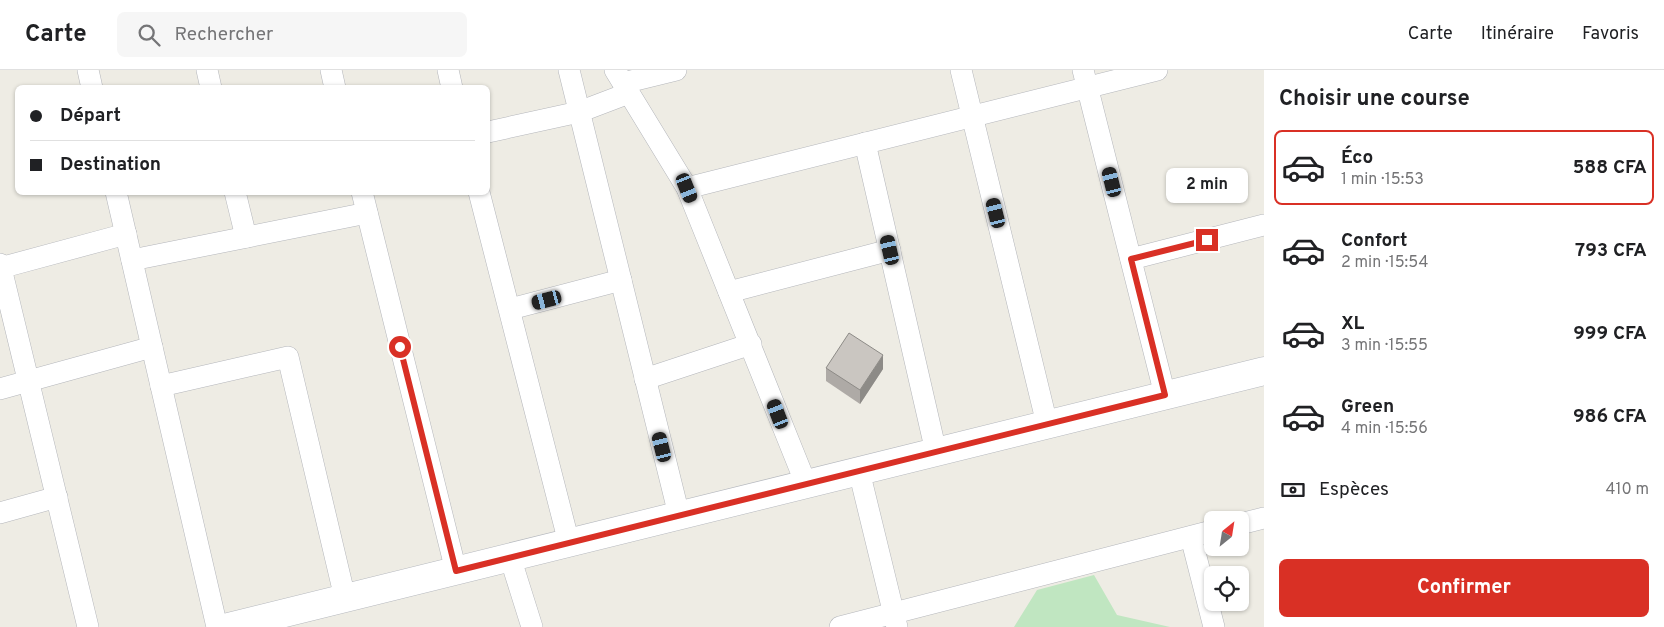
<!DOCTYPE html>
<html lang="fr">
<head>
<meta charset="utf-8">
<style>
	:root { --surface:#fff; --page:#f6f6f6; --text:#202124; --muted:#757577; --line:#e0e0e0; --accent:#d93025 }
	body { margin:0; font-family:Overpass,sans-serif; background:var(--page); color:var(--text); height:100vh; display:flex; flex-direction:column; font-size:19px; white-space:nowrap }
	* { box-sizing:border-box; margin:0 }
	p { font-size:16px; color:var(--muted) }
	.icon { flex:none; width:28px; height:28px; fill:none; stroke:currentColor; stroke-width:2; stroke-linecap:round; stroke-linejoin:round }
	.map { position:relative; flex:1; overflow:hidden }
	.side { display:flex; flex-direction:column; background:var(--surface); width:400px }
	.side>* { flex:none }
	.hud { position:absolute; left:15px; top:15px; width:475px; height:110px; border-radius:8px; box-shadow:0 1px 4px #0004; display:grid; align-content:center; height:110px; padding:0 15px; background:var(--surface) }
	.needle { width:32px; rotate:30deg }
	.controls { position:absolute; left:1204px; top:441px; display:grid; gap:10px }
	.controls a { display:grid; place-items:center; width:45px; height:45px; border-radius:8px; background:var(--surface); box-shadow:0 1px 4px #0004; font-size:25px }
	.end { position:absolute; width:22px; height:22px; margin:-11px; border:6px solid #d93025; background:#fff; box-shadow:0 0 0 2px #fff }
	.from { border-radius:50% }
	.bubble { position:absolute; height:35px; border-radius:8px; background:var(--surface); box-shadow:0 1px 4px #0004; font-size:16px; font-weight:700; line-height:35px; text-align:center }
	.car { position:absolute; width:15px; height:30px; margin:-15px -8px; border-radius:6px; box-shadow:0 0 4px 1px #0007; background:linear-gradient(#222 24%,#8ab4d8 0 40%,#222 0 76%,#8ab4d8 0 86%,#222 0) }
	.hud b { display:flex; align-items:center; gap:18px; height:48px; font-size:19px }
	.hud b+b { border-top:1px solid var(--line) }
	.hud i { width:12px; height:12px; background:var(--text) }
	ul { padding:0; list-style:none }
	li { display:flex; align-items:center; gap:15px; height:75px; margin:0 10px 8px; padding:0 5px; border:2px solid transparent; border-radius:8px }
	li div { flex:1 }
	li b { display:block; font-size:19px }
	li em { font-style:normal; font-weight:700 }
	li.active { border-color:var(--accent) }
	li>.icon { width:45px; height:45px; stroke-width:1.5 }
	h2 { padding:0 15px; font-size:22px; line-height:60px }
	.pay { display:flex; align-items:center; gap:12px; height:55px; padding:0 15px; font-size:19px }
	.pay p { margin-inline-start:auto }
	.button { display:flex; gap:10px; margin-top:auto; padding:10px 15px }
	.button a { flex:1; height:58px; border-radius:8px; background:var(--accent); color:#fff; font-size:20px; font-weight:700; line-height:58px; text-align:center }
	header { display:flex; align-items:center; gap:30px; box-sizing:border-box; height:70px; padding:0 25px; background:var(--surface); border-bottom:1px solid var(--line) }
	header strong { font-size:24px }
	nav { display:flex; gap:28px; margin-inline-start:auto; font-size:18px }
	.search { width:350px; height:45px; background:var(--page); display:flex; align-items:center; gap:12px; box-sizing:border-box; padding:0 18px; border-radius:8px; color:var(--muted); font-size:19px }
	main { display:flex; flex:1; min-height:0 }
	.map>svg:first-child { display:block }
</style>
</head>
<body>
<header>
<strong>Carte</strong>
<div class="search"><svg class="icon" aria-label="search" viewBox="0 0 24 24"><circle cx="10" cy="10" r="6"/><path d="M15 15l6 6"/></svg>Rechercher</div>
<nav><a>Carte</a><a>Itinéraire</a><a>Favoris</a></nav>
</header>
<main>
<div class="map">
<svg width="1264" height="557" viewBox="0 0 1264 557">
	<rect width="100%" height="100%" fill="#eeece4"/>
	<polygon fill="#c0e6c1" points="1094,505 1117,545 1170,557 1014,557 1037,520"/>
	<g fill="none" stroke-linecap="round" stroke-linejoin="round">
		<g stroke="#b4b6bb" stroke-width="22">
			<g id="street">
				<polyline points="88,0 92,18"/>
				<polyline points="207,0 211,18"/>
				<polyline points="331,0 335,18"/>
				<polyline points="448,0 452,18"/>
				<polyline points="569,0 679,445"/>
				<polyline points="615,0 687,118 806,414"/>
				<polyline points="961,0 1047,354"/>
				<polyline points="1083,0 1165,325"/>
				<polyline points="623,13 676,0"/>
				<polyline points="488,62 579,42 629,23"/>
				<polyline points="865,73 936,382"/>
				<polyline points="687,118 1157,0"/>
				<polyline points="116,122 217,557"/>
				<polyline points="235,122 246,167"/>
				<polyline points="362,122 456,501"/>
				<polyline points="479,122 569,473"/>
				<polyline points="1131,189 1264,155"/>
				<polyline points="132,190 367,143"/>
				<polyline points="0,194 88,557"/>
				<polyline points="0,198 126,164"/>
				<polyline points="729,222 890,180"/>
				<polyline points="510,239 621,210"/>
				<polyline points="645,309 751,274"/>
				<polyline points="161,316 288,287 345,528"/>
				<polyline points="0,319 152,277"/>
				<polyline points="859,401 897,557"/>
				<polyline points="0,443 57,427"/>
				<polyline points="1240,454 1264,448"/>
				<polyline points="1191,467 1214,557"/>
				<polyline points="510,487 532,557"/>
				<polyline points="840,557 1212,461"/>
			</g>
		</g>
		<g stroke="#b5b8be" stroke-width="29">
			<polyline id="secondary" points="228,557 1264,301"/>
		</g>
		<use href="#street" stroke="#fff" stroke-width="21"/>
		<use href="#secondary" stroke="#fff" stroke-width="28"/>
	</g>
	<polygon fill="#aeaaa6" points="826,298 883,299 860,334 826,311"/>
	<polygon fill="#8d8b87" points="883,285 883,299 860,334 860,320"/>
	<polygon fill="#cac6c1" stroke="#8d8b87" points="849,263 883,285 860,320 826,298"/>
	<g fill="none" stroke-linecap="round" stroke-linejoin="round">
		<polyline stroke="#d93025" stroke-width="6" points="400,277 456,501 1165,325 1131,189 1207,170"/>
	</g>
</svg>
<div class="controls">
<a><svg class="needle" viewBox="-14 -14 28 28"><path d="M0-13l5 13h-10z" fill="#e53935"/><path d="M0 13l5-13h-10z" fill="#757577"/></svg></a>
<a><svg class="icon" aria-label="locate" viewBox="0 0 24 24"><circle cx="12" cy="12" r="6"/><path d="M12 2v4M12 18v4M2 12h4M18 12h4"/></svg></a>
</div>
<i class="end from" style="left:400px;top:277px"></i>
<i class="end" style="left:1207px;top:170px"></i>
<div class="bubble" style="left:1166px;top:98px;width:82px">2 min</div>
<i class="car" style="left:1112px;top:112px;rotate:346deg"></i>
<i class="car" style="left:687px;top:118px;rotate:158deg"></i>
<i class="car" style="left:996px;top:143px;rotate:346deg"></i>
<i class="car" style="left:890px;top:180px;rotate:347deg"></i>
<i class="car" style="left:547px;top:230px;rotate:255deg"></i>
<i class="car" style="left:778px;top:344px;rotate:339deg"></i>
<i class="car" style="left:662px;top:377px;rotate:346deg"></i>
<div class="hud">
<b><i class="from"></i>Départ</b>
<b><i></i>Destination</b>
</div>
</div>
<section class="side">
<h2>Choisir une course</h2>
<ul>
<li class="active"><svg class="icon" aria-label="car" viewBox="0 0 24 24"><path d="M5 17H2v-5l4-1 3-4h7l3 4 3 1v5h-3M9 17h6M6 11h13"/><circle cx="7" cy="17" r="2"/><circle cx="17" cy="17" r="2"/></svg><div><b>Éco</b><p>1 min · 15:53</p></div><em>588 CFA</em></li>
<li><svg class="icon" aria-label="car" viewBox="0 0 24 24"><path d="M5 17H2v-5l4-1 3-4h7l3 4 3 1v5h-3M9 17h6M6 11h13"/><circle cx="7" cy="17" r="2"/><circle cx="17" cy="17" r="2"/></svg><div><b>Confort</b><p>2 min · 15:54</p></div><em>793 CFA</em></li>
<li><svg class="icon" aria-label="car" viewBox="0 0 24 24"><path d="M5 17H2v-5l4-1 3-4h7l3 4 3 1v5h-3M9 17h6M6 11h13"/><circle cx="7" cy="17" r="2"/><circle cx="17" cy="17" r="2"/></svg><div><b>XL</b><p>3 min · 15:55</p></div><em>999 CFA</em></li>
<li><svg class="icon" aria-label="car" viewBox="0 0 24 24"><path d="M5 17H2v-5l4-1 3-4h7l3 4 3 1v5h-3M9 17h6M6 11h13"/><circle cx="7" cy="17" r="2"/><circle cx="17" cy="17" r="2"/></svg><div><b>Green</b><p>4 min · 15:56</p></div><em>986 CFA</em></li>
</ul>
<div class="pay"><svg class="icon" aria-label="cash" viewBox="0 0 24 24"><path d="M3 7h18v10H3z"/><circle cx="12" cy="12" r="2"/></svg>Espèces<p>410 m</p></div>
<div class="button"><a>Confirmer</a></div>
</section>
</main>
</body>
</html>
